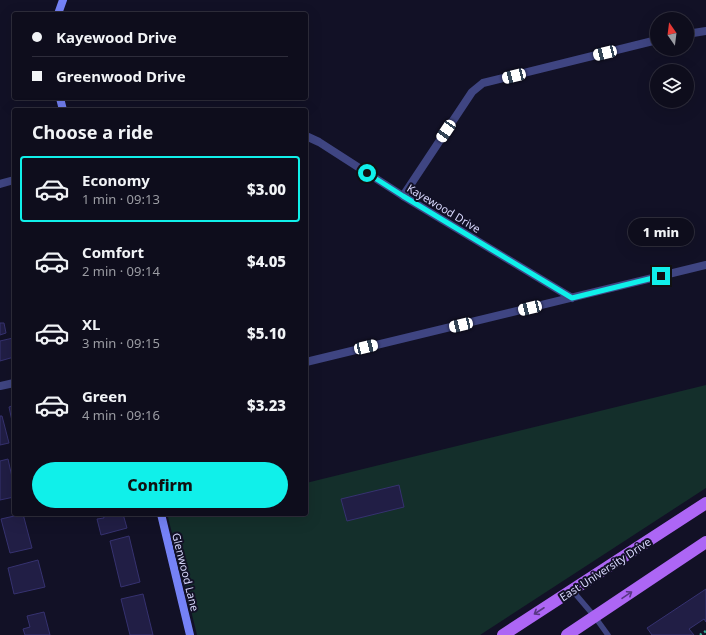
<!DOCTYPE html>
<html lang="en">
<head>
<meta charset="utf-8">
<style>
	:root { --surface:#0e0d1c; --page:#1c1b29; --text:#f1f3f6; --muted:#9b9ca3; --line:#2e2d3b; --accent:#10f0ea }
	body { margin:0; font-family:"Noto Sans",sans-serif; background:var(--page); color:var(--text); height:100vh; display:flex; flex-direction:column; font-size:15px; white-space:nowrap }
	* { box-sizing:border-box; margin:0 }
	p { font-size:13px; color:var(--muted) }
	.icon { flex:none; width:22px; height:22px; fill:none; stroke:currentColor; stroke-width:2; stroke-linecap:round; stroke-linejoin:round }
	.map { position:relative; flex:1; overflow:hidden }
	.side { position:absolute; left:12px; top:108px; width:296px; height:408px; display:flex; flex-direction:column; background:var(--surface); border-radius:4px; box-shadow:0 4px 16px #0002,0 0 0 1px var(--line) }
	.side>* { flex:none }
	.top-card { position:absolute; left:12px; top:12px; width:296px; height:88px; border-radius:4px; box-shadow:0 4px 16px #0002,0 0 0 1px var(--line); display:grid; align-content:center; height:88px; padding:0 20px; background:var(--surface) }
	.needle { width:26px; rotate:346deg }
	.buttons { position:absolute; left:650px; top:12px; display:grid; gap:8px }
	.buttons a { display:grid; place-items:center; width:44px; height:44px; border-radius:50%; background:var(--surface); box-shadow:0 4px 16px #0002,0 0 0 1px var(--line); font-size:20px }
	.end { position:absolute; width:18px; height:18px; margin:-9px; border:5px solid #10f0ea; background:#111; box-shadow:0 0 0 2px #111 }
	.from { border-radius:50% }
	.bubble { position:absolute; height:28px; border-radius:14px; background:var(--surface); box-shadow:0 4px 16px #0002,0 0 0 1px var(--line); font-size:13px; font-weight:800; line-height:28px; text-align:center }
	.car { position:absolute; width:12px; height:24px; margin:-12px -6px; border-radius:5px; box-shadow:0 0 3px 1px #0007; background:linear-gradient(#fff 24%,#345 0 40%,#fff 0 76%,#345 0 86%,#fff 0) }
	.top-card b { display:flex; align-items:center; gap:14px; height:38px; font-size:15px }
	.top-card b+b { border-top:1px solid var(--line) }
	.top-card i { width:10px; height:10px; background:var(--text) }
	ul { padding:0; list-style:none }
	li { display:flex; align-items:center; gap:12px; height:66px; margin:0 8px 6px; padding:0 12px; border:2px solid transparent; border-radius:4px }
	li div { flex:1 }
	li b { display:block; font-size:15px }
	li em { font-style:normal; font-weight:800 }
	li.on { border-color:var(--accent) }
	li>.icon { width:36px; height:36px; stroke-width:1.5 }
	h2 { padding:0 20px; font-size:18px; line-height:48px }
	.button { display:flex; gap:8px; margin-top:auto; padding:8px 20px }
	.button a { flex:1; height:46px; border-radius:24px; background:var(--accent); color:#111; font-size:16px; font-weight:800; line-height:46px; text-align:center }
	.map>svg:first-child { display:block }
</style>
</head>
<body>
<div class="map">
<svg width="706" height="635" viewBox="0 0 706 635">
	<rect width="100%" height="100%" fill="#121126"/>
	<polygon fill="#142f2b" points="706,385 706,488 480,635 197,635 168,517 181,514 306,514 306,483"/>
	<g fill="#211e45" stroke="#363270">
		<polygon points="0,323 4,323 6,333 0,335"/>
		<polygon points="13,338 14,357 0,361 0,341"/>
		<polygon points="14,405 14,420 12,421 9,407"/>
		<polygon points="0,416 2,416 9,443 0,445"/>
		<polygon points="8,459 14,486 14,497 0,500 0,461"/>
		<polygon points="399,485 404,507 347,521 341,499"/>
		<polygon points="23,514 32,548 10,553 1,519"/>
		<polygon points="103,514 123,514 127,528 101,535 97,519 104,518"/>
		<polygon points="129,536 140,582 121,587 110,541"/>
		<polygon points="38,560 45,587 14,594 8,568"/>
		<polygon points="706,589 706,622 704,619 689,629 694,635 652,635 647,628"/>
		<polygon points="143,594 153,635 130,635 121,599"/>
		<polygon points="44,612 50,635 25,635 23,629 30,627 27,616"/>
	</g>
	<g fill="none" stroke-linecap="round" stroke-linejoin="round">
		<polyline stroke="#37b19a" stroke-width="2.5" stroke-dasharray="2 3" stroke-linecap="butt" points="700,635 706,631"/>
		<polyline stroke="#3f4582" stroke-width="5.5" points="572,590 595,617 608,635"/>
		<g stroke="#3f4582" stroke-width="8">
			<polyline points="687,34 706,31"/>
			<polyline points="306,136 319,142 403,196 572,298"/>
			<polyline points="0,184 14,180"/>
			<polyline points="403,196 472,92 483,83 657,40"/>
			<polyline points="306,362 706,265"/>
			<polyline points="0,386 14,383"/>
		</g>
		<g stroke="#7582f6" stroke-width="8">
			<polyline points="58,14 63,0"/>
			<polyline points="60,98 63,110"/>
			<polyline points="161,514 190,635"/>
		</g>
		<g stroke="#ad66f5" stroke-width="12">
			<polyline points="503,635 706,503"/>
			<polyline points="567,635 706,542"/>
		</g>
	</g>
	<defs><path id="oneway-shaft" d="M-6 0H5M1.5-3L5.5 0L1.5 3" fill="none" stroke-width="1.6" stroke-linecap="round" stroke-linejoin="round"/></defs>
	<g stroke="#583783">
		<use href="#oneway-shaft" transform="translate(627 595) rotate(-34)"/>
		<use href="#oneway-shaft" transform="translate(539 611) rotate(147)"/>
	</g>
	<g fill="none" stroke-linecap="round" stroke-linejoin="round">
		<polyline stroke="#10f0ea" stroke-width="5" points="367,173 403,196 572,298 661,276"/>
	</g>
	<g text-anchor="middle" dominant-baseline="central" stroke-width="4" stroke-linejoin="round" paint-order="stroke">
		<g font-size="11" fill="#d8d8fd" stroke="#121126">
			<text transform="translate(444 208) rotate(31)">Kayewood Drive</text>
			<text transform="translate(605 569) rotate(-33)">East University Drive</text>
			<text transform="translate(186 572) rotate(76)">Glenwood Lane</text>
		</g>
	</g>
</svg>
<div class="buttons">
<a><svg class="needle" viewBox="-14 -14 28 28"><path d="M0-13l5 13h-10z" fill="#e53935"/><path d="M0 13l5-13h-10z" fill="#9b9ca3"/></svg></a>
<a><svg class="icon" aria-label="layers" viewBox="0 0 24 24"><path d="M12 4l9 5-9 5-9-5zM3 14l9 5 9-5"/></svg></a>
</div>
<i class="end from" style="left:367px;top:173px"></i>
<i class="end" style="left:661px;top:276px"></i>
<div class="bubble" style="left:628px;top:218px;width:66px">1 min</div>
<i class="car" style="left:605px;top:53px;rotate:256deg"></i>
<i class="car" style="left:514px;top:76px;rotate:256deg"></i>
<i class="car" style="left:446px;top:131px;rotate:214deg"></i>
<i class="car" style="left:530px;top:308px;rotate:256deg"></i>
<i class="car" style="left:461px;top:325px;rotate:257deg"></i>
<i class="car" style="left:366px;top:347px;rotate:77deg"></i>
<div class="top-card">
<b><i class="from"></i>Kayewood Drive</b>
<b><i></i>Greenwood Drive</b>
</div>
<section class="side">
<h2>Choose a ride</h2>
<ul>
<li class="on"><svg class="icon" aria-label="car" viewBox="0 0 24 24"><path d="M5 17H2v-5l4-1 3-4h7l3 4 3 1v5h-3M9 17h6M6 11h13"/><circle cx="7" cy="17" r="2"/><circle cx="17" cy="17" r="2"/></svg><div><b>Economy</b><p>1 min · 09:13</p></div><em>$3.00</em></li>
<li><svg class="icon" aria-label="car" viewBox="0 0 24 24"><path d="M5 17H2v-5l4-1 3-4h7l3 4 3 1v5h-3M9 17h6M6 11h13"/><circle cx="7" cy="17" r="2"/><circle cx="17" cy="17" r="2"/></svg><div><b>Comfort</b><p>2 min · 09:14</p></div><em>$4.05</em></li>
<li><svg class="icon" aria-label="car" viewBox="0 0 24 24"><path d="M5 17H2v-5l4-1 3-4h7l3 4 3 1v5h-3M9 17h6M6 11h13"/><circle cx="7" cy="17" r="2"/><circle cx="17" cy="17" r="2"/></svg><div><b>XL</b><p>3 min · 09:15</p></div><em>$5.10</em></li>
<li><svg class="icon" aria-label="car" viewBox="0 0 24 24"><path d="M5 17H2v-5l4-1 3-4h7l3 4 3 1v5h-3M9 17h6M6 11h13"/><circle cx="7" cy="17" r="2"/><circle cx="17" cy="17" r="2"/></svg><div><b>Green</b><p>4 min · 09:16</p></div><em>$3.23</em></li>
</ul>
<div class="button"><a>Confirm</a></div>
</section>
</div>
</body>
</html>
